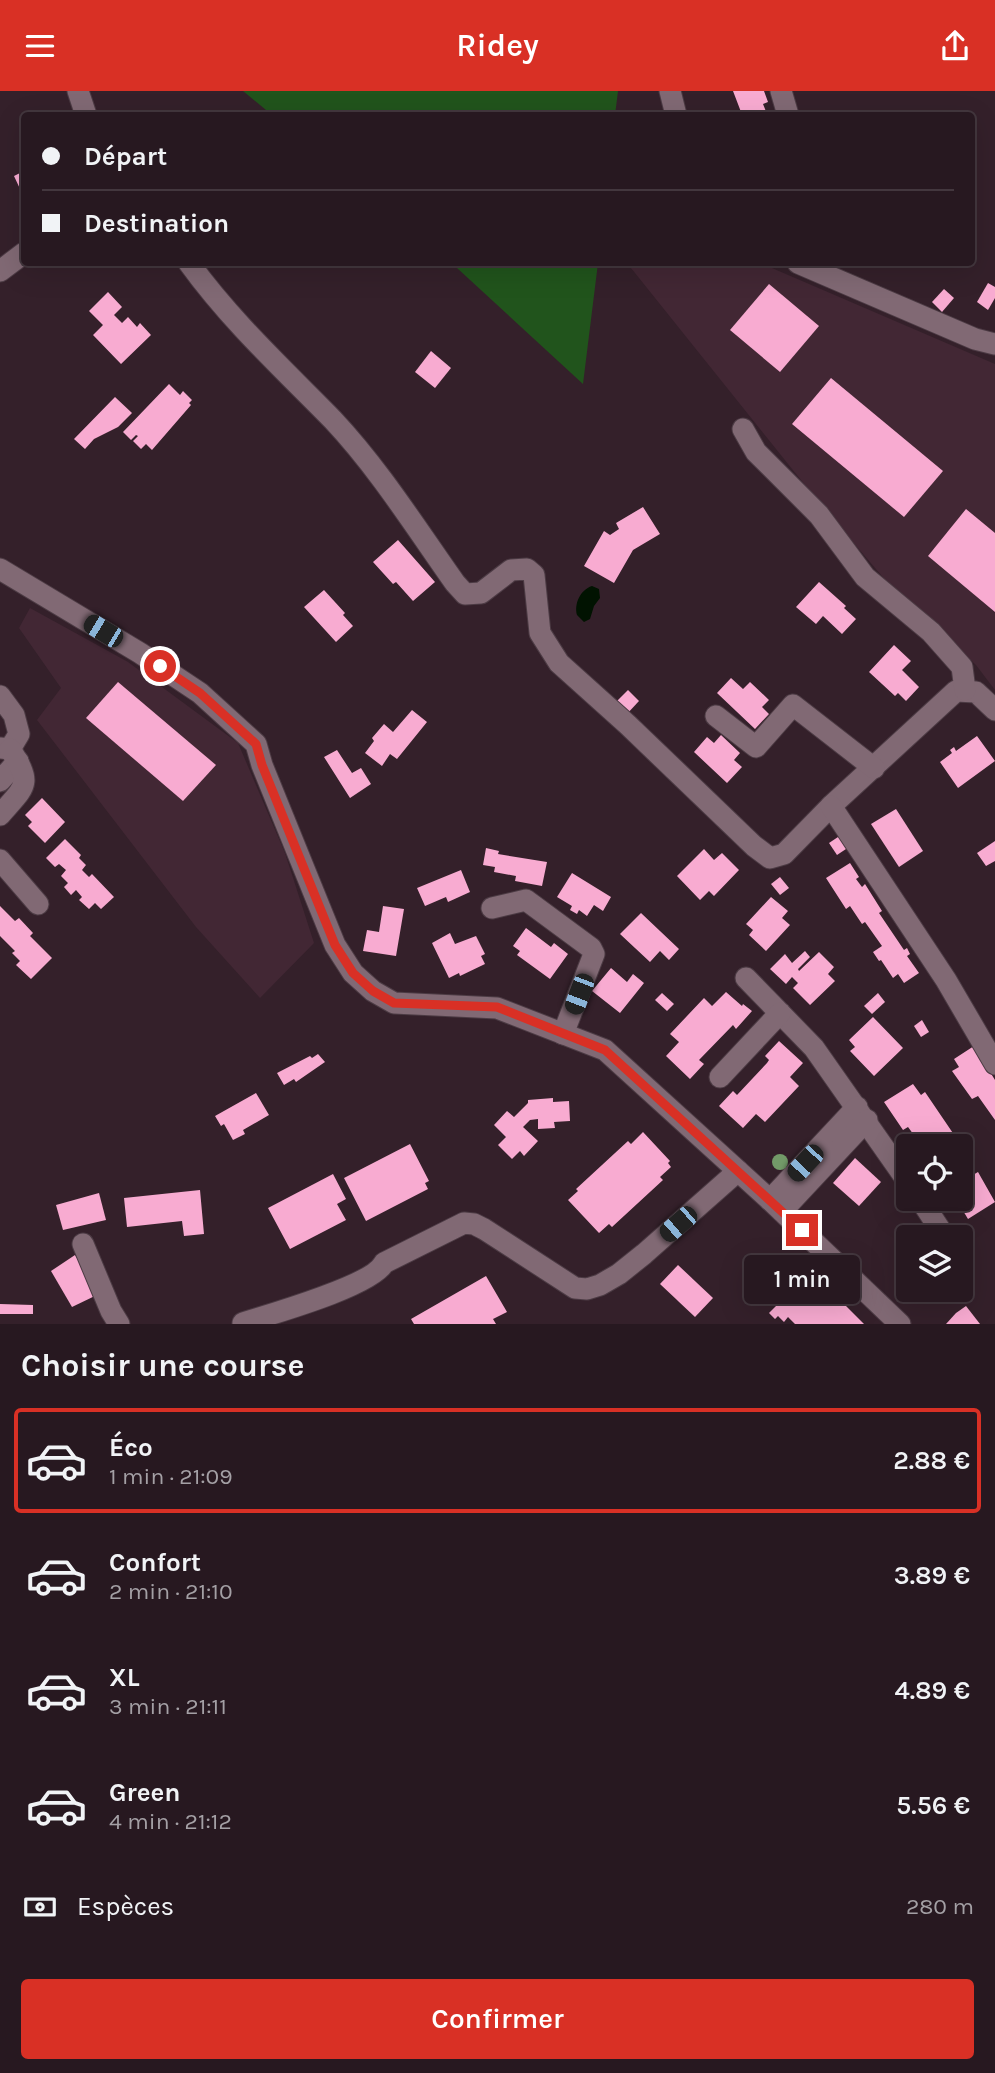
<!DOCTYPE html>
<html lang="fr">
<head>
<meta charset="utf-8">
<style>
	:root { --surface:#271820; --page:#2f2129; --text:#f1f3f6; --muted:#a4a0a5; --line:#43373e; --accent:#d93025 }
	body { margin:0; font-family:Karla,sans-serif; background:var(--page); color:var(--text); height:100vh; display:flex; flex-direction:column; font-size:26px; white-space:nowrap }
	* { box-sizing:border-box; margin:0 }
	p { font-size:23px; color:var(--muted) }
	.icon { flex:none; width:38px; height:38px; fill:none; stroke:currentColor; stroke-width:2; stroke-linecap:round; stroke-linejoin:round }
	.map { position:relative; height:1233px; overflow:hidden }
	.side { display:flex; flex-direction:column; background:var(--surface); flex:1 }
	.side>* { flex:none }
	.top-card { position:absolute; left:21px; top:21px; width:954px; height:154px; border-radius:7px; box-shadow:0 7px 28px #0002,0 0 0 2px var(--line); display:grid; align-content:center; height:154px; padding:0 21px; background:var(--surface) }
	.controls { position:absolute; left:896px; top:1043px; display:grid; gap:14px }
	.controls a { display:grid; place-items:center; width:77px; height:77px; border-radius:7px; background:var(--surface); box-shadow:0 7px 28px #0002,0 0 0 2px var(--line); font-size:35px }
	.end { position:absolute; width:32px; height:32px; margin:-16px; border:9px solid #d93025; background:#fff; box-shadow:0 0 0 4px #fff }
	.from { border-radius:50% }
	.bubble { position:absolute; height:49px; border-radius:7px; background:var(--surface); box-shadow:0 7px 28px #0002,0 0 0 2px var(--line); font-size:23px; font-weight:600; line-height:49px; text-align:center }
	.car { position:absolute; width:21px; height:42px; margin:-21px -10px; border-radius:9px; box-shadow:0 0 5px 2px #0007; background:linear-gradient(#222 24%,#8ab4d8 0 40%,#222 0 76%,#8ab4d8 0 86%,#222 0) }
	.top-card b { display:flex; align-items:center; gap:24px; height:66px; font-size:26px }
	.top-card b+b { border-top:2px solid var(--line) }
	.top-card i { width:18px; height:18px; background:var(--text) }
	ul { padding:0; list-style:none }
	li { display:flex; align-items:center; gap:21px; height:105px; margin:0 14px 10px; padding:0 7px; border:4px solid transparent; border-radius:7px }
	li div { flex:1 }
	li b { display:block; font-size:26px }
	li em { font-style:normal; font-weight:600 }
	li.on { border-color:var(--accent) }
	li>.icon { width:63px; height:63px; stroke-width:1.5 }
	h2 { padding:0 21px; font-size:32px; line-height:84px }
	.pay { display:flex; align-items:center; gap:18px; height:77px; padding:0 21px; font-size:26px }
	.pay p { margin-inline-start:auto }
	.action { display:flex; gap:14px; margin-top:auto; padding:14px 21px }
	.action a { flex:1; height:80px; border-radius:7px; background:var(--accent); color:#fff; font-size:28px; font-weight:600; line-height:80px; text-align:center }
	header { display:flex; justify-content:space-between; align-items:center; height:91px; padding:0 21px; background:var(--accent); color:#fff; font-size:32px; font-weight:600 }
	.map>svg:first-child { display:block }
</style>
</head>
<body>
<header><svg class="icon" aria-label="menu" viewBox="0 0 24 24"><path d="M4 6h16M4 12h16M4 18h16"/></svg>Ridey<svg class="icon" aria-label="share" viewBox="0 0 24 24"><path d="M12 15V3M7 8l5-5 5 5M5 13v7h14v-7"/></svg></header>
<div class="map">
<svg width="995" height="1233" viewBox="0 0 995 1233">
	<rect width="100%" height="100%" fill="#34202a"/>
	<g fill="#422734">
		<polygon points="627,172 760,172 995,273 995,599 976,574 893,498 817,409"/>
		<polygon points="30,517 128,571 238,652 285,762 314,852 260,907 196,836 37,629 61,597 19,537"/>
	</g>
	<g fill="#21541c">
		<polygon points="243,0 618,0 615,24 272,24"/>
		<polygon points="451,172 598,172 583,293 457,177"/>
	</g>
	<path fill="#011301" d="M 592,495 L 599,498 L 600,507 L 594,515 L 590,528 L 584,531 L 577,524 C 574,513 580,499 592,495 Z"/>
	<g fill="#f8abd1">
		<polygon points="733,0 764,0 768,11 763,13 767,23 747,24 745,19 741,21"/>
		<polygon points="24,80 24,98 21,100 14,85"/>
		<polygon points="988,192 995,196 995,207 988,219 977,211"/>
		<polygon points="769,193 819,235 780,281 730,239"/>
		<polygon points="944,198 954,207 942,221 932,211"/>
		<polygon points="108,201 122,216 114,224 122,232 128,226 137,236 140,232 151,244 121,273 93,244 103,234 89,220"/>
		<polygon points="431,260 451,277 435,297 415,281"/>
		<polygon points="831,287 943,380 904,426 792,333"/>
		<polygon points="169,293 180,304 183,300 192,309 189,312 191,314 152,359 146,353 141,358 133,350 138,345 136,344 131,349 123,341"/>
		<polygon points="115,306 132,322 118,336 94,348 85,358 74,348"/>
		<polygon points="643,416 660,443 633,459 614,492 584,475 604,440 610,444 619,438 616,432"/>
		<polygon points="966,418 995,442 995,521 928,465"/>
		<polygon points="398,449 435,491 413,510 396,491 393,493 373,471"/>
		<polygon points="819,491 846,515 844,517 856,528 842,543 823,525 816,533 796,516"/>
		<polygon points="324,499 345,522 343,524 353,535 336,551 304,516"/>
		<polygon points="894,554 911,570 902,579 919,596 906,610 898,602 895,605 869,581"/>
		<polygon points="731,587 743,598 750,591 769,609 762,616 769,623 755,638 717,602"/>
		<polygon points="118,591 216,674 183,710 86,627"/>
		<polygon points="628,599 639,610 626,624 615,612"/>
		<polygon points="412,619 427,631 397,668 390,663 382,675 365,662 374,650 372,647 384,633 393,641"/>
		<polygon points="721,644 740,662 734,669 742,676 727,692 694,661 707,646 714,652"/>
		<polygon points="977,645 995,670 958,697 940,671 952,662 950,659 954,656 956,660"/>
		<polygon points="337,659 352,682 361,677 371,693 350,707 324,666"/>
		<polygon points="42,707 65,731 45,752 28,735 32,731 25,724"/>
		<polygon points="896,718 923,760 899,776 871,733"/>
		<polygon points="841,744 849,756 837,764 829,752"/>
		<polygon points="65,748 81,764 79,767 86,774 82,779 89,786 92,783 114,806 101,818 95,812 89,818 79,809 82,806 76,799 71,804 64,796 68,792 61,785 66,779 59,773 55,776 46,767"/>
		<polygon points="995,750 995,770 986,775 977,762"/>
		<polygon points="486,757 499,760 498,763 547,771 542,795 515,790 516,785 494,781 495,776 483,774"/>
		<polygon points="704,758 714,769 722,762 739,779 714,805 709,800 700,809 677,785"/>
		<polygon points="850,772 859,786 856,788 862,796 865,793 882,820 879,822 904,859 907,857 910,863 907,865 919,882 904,892 898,883 893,887 881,869 879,870 873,861 882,855 865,831 862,833 850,815 846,818 826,787"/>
		<polygon points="461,779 470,801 448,811 446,806 425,815 417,797"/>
		<polygon points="572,782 611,806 603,820 594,814 587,825 579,819 577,823 570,819 572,815 557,806"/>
		<polygon points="780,786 789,797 780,804 771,793"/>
		<polygon points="771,806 788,820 782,827 790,834 766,860 749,844 753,839 746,833"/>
		<polygon points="0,815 15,830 19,827 33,842 30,845 52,867 31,888 16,874 20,870 12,862 15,860 0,845"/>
		<polygon points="383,815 404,818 396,865 363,860 367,839 379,841"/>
		<polygon points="641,822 679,858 669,869 660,860 650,871 620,843"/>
		<polygon points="526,837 551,856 554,852 568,863 550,888 517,864 520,860 513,855"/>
		<polygon points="450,842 455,853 476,845 485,863 481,865 485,873 460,885 459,882 449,887 432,852"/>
		<polygon points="805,860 810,866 798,878 799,880 819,861 834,876 828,883 835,890 810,914 793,897 798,892 792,886 786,893 770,878 785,863 792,872"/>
		<polygon points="611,877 627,891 633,883 644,892 620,922 592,900"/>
		<polygon points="726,901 742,915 743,913 752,920 736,938 733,934 699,969 704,973 690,988 666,965 679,951 670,943 704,907 712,915"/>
		<polygon points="662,902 674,913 667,920 655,909"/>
		<polygon points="878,902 885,911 872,923 864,915"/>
		<polygon points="873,926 903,957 874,985 850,960 855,956 849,949"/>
		<polygon points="922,929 929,941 921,946 914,935"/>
		<polygon points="779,950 803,972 790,986 799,995 765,1031 756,1023 743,1037 719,1015 733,1000 737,1004 767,972 769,969 765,965"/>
		<polygon points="974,955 995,989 995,1029 978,1005 972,1008 952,980 959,976 954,968"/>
		<polygon points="318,963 325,971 296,991 294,988 284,994 277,982 310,965 312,967"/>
		<polygon points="913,993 921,1004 925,1001 961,1054 922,1055 908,1036 903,1039 884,1011"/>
		<polygon points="256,1002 269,1024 243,1039 245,1043 233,1049 224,1033 221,1035 215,1025"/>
		<polygon points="553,1007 553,1011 569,1010 570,1030 554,1031 555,1037 538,1038 538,1028 530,1029 523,1036 538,1050 524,1065 520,1060 512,1068 498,1054 506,1046 494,1034 507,1020 514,1026 528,1012 528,1009"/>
		<polygon points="643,1041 670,1070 668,1072 671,1076 660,1086 663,1089 612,1136 609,1133 599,1142 568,1109 578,1100 576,1098 628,1050 631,1053"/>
		<polygon points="410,1053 429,1090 425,1092 428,1098 366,1130 344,1087"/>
		<polygon points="855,1067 881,1091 859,1115 833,1092"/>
		<polygon points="978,1081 995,1111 968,1128 956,1108 961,1108 961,1091"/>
		<polygon points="333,1083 346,1108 337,1113 346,1129 290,1158 268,1117"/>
		<polygon points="200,1099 204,1143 184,1145 182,1130 127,1136 124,1107"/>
		<polygon points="99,1102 106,1129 63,1139 56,1114"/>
		<polygon points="75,1164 99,1203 72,1216 51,1180"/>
		<polygon points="678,1174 713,1207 695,1226 660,1193"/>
		<polygon points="811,1180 864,1233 795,1233 788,1226 784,1231 778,1225 775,1228 769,1222"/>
		<polygon points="486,1185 507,1221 493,1228 496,1233 414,1233 411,1228"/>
		<polygon points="0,1213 33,1214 33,1223 0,1223"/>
		<polygon points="966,1215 980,1233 946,1233 956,1222"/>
	</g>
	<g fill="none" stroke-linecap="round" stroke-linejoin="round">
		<g stroke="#4c3b44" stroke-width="23">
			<g id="minor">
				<polyline points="78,0 86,24"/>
				<polyline points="670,0 676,24"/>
				<polyline points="781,0 788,24"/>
				<path d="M 189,172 C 231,230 283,278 333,329 C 379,378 416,437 455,492 L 465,503 L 481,502 L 511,479 L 527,478 L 534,484 L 540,542 L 559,572 L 628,634 L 754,755 L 770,767 L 784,763 L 831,715 L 956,600 L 976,601 L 995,619"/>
				<polyline points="798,172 975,248 995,253"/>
				<polyline points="0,180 24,162"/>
				<polyline points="743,338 756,361 819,424 865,486 931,541 962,576 965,599"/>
				<polyline points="0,478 140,562 200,602 256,653 262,674 335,854 353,882 373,900 394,912 497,917 605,959 770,1109 900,1233"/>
				<polyline points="0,605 14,624 19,643 10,658 0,657"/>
				<polyline points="716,625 756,656 793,614 874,677"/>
				<polyline points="0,690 18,670"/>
				<polyline points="831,715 946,889 995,973"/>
				<path d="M 0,724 C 26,694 33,694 10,658"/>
				<polyline points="0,769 38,813"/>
				<polyline points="492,817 526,809 591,857 594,863 563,943"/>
				<polyline points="746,887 814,957 908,1091"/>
				<polyline points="720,986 780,922"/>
				<polyline points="920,1108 945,1146"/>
				<polyline points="770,1109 857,1016"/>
				<polyline points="782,1120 867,1029"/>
				<polyline points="83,1153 111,1220 119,1233"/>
				<path d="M 243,1232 C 271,1223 372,1195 384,1172 L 464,1132 L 474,1133 L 484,1138 L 575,1197 L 587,1198 L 600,1194 L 619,1183 L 644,1163 L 738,1080"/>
			</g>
		</g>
		<use href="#minor" stroke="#816974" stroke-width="21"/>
	</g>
	<circle fill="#729a68" cx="780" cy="1071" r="8"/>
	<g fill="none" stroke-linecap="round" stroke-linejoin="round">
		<polyline stroke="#d93025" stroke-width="9" points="160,575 200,602 256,653 262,674 335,854 353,882 373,900 394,912 497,916 605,959 802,1139"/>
	</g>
</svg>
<div class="controls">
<a><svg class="icon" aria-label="locate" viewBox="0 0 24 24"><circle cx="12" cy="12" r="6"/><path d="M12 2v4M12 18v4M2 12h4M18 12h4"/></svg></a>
<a><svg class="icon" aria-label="layers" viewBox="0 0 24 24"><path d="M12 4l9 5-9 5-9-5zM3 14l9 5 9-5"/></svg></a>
</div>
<i class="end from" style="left:160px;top:575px"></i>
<i class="end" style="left:802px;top:1139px"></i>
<div class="bubble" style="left:744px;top:1164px;width:116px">1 min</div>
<i class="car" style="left:103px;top:540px;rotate:301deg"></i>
<i class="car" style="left:579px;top:903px;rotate:201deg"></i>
<i class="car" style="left:805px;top:1072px;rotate:223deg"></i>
<i class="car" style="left:678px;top:1133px;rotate:229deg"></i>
<div class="top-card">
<b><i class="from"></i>Départ</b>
<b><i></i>Destination</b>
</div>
</div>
<section class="side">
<h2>Choisir une course</h2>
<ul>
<li class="on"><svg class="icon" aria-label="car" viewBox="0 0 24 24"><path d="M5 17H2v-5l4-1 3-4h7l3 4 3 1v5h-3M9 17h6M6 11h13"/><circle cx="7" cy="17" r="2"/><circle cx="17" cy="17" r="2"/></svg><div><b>Éco</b><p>1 min · 21:09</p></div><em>2.88 €</em></li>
<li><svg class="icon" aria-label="car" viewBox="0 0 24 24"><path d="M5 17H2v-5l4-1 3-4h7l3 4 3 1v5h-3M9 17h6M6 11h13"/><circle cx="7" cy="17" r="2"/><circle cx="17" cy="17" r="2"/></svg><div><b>Confort</b><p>2 min · 21:10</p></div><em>3.89 €</em></li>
<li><svg class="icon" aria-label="car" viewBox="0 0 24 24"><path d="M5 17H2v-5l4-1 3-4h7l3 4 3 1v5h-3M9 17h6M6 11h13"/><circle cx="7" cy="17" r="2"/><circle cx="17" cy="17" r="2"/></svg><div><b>XL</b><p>3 min · 21:11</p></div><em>4.89 €</em></li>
<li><svg class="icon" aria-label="car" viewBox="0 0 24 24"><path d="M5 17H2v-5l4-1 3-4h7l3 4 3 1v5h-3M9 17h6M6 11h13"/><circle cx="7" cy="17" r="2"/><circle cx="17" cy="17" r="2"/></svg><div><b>Green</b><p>4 min · 21:12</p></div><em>5.56 €</em></li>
</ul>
<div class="pay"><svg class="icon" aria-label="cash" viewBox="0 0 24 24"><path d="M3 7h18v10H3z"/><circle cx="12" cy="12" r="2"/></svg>Espèces<p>280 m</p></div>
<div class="action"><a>Confirmer</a></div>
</section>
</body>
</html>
